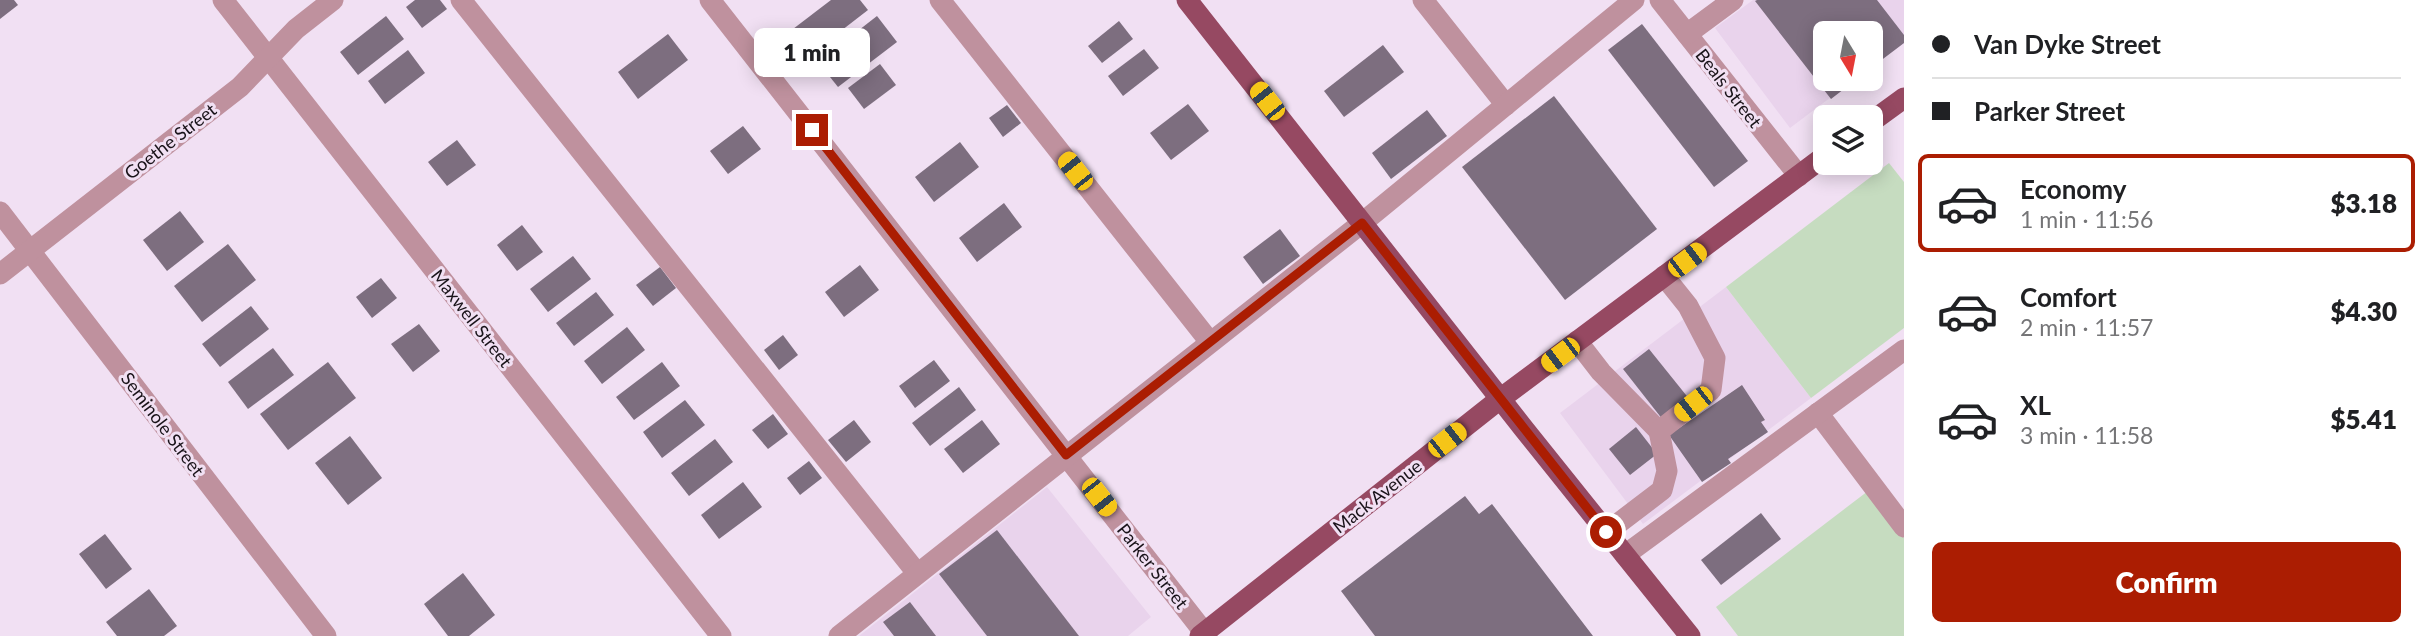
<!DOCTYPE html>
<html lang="en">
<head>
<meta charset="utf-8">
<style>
	:root { --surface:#fff; --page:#f2f2f2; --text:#202124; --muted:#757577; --line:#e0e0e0; --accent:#ab1d02 }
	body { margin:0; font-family:Lato,sans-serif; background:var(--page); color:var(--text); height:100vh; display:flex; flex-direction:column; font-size:26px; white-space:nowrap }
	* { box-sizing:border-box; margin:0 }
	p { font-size:23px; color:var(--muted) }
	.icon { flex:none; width:38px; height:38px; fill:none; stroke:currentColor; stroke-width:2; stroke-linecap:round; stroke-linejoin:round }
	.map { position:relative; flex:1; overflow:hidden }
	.details { display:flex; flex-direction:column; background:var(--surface); width:525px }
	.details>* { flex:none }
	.hud { display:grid; align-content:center; height:154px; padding:0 28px; background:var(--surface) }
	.needle { width:46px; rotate:170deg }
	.buttons { position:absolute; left:1813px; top:21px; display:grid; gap:14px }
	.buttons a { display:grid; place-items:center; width:70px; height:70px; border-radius:10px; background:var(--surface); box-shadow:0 4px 18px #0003; font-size:35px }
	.end { position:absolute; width:32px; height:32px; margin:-16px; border:9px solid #ab1d02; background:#fff; box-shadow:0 0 0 4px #fff }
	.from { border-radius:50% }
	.bubble { position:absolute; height:49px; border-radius:10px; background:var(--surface); box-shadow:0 4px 18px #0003; font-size:23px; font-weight:800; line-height:49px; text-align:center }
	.car { position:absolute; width:21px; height:42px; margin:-21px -10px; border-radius:9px; box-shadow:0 0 5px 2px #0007; background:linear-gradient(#f5c518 24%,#345 0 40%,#f5c518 0 76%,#345 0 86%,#f5c518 0) }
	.hud b { display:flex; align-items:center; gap:24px; height:66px; font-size:26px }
	.hud b+b { border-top:2px solid var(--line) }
	.hud i { width:18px; height:18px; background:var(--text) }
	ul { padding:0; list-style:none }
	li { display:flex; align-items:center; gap:21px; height:98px; margin:0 14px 10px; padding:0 14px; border:4px solid transparent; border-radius:10px }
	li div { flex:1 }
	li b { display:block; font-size:26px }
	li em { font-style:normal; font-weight:800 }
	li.current { border-color:var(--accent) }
	li>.icon { width:63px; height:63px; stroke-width:1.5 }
	.cta { display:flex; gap:14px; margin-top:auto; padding:14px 28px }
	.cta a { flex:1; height:80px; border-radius:10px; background:var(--accent); color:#fff; font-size:28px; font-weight:800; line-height:80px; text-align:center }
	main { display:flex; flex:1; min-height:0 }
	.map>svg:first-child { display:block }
</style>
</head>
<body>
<main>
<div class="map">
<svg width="1904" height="636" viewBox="0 0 1904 636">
	<rect width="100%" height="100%" fill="#f1e0f3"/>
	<g fill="#e9d3ec">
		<polygon points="1753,0 1904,0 1904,43 1871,67 1871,33 1825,33 1825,79 1855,79 1790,128 1715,28"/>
		<polygon points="1726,287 1811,398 1643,524 1560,413"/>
		<polygon points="1047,487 1151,617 1128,636 859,636"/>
	</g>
	<g fill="#c6dcc0">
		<polygon points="1889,163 1904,182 1904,328 1811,398 1726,287"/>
		<polygon points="1868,491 1904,538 1904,636 1738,636 1716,607"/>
	</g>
	<g fill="#7d6e7f">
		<polygon points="0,0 14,0 18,5 0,19"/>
		<polygon points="415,0 440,0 447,9 422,28 406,7"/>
		<polygon points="831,0 860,0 868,10 811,54 793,29"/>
		<polygon points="1757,0 1877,0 1904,35 1904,43 1871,68 1871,33 1825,33 1825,79 1857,79 1831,99 1755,1"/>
		<polygon points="386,16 404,39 358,75 340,52"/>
		<polygon points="877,16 897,42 838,87 818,62"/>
		<polygon points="1119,21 1133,39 1102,63 1088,46"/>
		<polygon points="1642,24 1748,161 1714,187 1608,50"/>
		<polygon points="668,34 688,60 638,99 618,72"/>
		<polygon points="1383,45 1404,72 1344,117 1324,91"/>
		<polygon points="1144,49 1159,68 1123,96 1108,76"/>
		<polygon points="408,50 425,73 385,104 368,81"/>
		<polygon points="880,64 896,85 864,109 848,88"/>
		<polygon points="1554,96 1657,229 1565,300 1462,167"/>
		<polygon points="1188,104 1209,131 1171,160 1150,133"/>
		<polygon points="1007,105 1021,123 1003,137 989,118"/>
		<polygon points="1427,110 1447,136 1391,179 1372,153"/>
		<polygon points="743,126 761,149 728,174 710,151"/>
		<polygon points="457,140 476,165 447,186 428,162"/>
		<polygon points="960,142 979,167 934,202 915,177"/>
		<polygon points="1004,203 1022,227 977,262 959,238"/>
		<polygon points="180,211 204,242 167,271 143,240"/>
		<polygon points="522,225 543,252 517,271 497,245"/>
		<polygon points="1280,229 1300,256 1263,284 1243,257"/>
		<polygon points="228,244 256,280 202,322 174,286"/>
		<polygon points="573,256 591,279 548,312 530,289"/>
		<polygon points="860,265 879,290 844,317 825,292"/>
		<polygon points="660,267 676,288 653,306 636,285"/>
		<polygon points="381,278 397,298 372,318 356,297"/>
		<polygon points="596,292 614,315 574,346 556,323"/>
		<polygon points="251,306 269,329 220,367 202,344"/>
		<polygon points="419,324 440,351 413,372 391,344"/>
		<polygon points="627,327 645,350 602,384 584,361"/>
		<polygon points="783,335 798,355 779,370 764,350"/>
		<polygon points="273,348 294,375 248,409 228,382"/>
		<polygon points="1649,349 1690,400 1663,420 1623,369"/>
		<polygon points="934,360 950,381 915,408 899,386"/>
		<polygon points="328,362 356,398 288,450 260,414"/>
		<polygon points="662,362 680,386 634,420 616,397"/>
		<polygon points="1742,385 1765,420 1761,422 1768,432 1728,459 1731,463 1702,482 1669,435"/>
		<polygon points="959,387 976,410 930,446 912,423"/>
		<polygon points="685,400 705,425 662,458 643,432"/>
		<polygon points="773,414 788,434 768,449 752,430"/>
		<polygon points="854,420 871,442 846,462 828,440"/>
		<polygon points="982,420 1000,444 963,473 944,449"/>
		<polygon points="1636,427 1657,454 1630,475 1609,449"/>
		<polygon points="350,436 382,478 348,505 315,463"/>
		<polygon points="715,439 733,462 689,496 671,473"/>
		<polygon points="809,461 822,478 800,495 787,478"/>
		<polygon points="743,482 762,507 719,539 701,515"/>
		<polygon points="1465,496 1479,514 1492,504 1593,636 1375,636 1341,591"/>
		<polygon points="1761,513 1781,539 1721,585 1701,560"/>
		<polygon points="997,530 1079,636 987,636 939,574"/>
		<polygon points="105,534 132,569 106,589 79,554"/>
		<polygon points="463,573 495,615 469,636 448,636 424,604"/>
		<polygon points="149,589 177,626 164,636 117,636 106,622"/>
		<polygon points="910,602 936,636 894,636 883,622"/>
	</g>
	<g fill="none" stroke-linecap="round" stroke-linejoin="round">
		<g stroke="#bf919e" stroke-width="21">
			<polyline points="223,0 721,636"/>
			<polyline points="461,0 917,573"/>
			<polyline points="710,0 1207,636"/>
			<polyline points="940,0 1210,342"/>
			<polyline points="1423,0 1506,105"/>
			<polyline points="1660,0 1799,176"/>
			<polyline points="1687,34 1733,0"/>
			<polyline points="0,212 326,636"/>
			<polyline points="0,274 240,87 296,29 333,0"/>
			<polyline points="1577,341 1601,372 1659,431"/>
			<polyline points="1818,413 1904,527"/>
			<polyline points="1607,532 1662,490 1667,471 1659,431 1711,390 1715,358 1688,306 1664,276"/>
			<polyline points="1625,555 1904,350"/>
			<polyline points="839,636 1362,223 1634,0"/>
		</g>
		<g stroke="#964962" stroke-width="21">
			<polyline points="1187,0 1524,429 1690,636"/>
			<polyline points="1871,122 1904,98"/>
			<polyline points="1200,636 1500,399 1825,156"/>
		</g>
	</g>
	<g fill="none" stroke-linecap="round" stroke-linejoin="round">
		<polyline stroke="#ab1d02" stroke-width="9" points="812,130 1066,455 1362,223 1606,532"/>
	</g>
	<g text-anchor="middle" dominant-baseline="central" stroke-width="6" stroke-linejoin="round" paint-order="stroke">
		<g font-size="18" fill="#191319" stroke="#f1e0f3">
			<text transform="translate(1729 88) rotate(52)">Beals Street</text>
			<text transform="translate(170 141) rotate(-38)">Goethe Street</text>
			<text transform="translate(472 318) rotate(52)">Maxwell Street</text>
			<text transform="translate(163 424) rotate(53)">Seminole Street</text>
			<text transform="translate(1377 496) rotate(-38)">Mack Avenue</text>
			<text transform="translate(1153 566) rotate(52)">Parker Street</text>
		</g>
	</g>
</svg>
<div class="buttons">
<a><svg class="needle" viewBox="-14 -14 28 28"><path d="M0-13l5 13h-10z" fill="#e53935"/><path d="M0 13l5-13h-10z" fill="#757577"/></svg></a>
<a><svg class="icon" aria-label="layers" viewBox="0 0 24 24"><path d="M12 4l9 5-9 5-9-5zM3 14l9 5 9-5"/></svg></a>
</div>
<i class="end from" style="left:1606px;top:532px"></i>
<i class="end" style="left:812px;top:130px"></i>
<div class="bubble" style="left:754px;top:28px;width:116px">1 min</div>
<i class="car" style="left:1267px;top:101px;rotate:322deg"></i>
<i class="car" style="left:1075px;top:171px;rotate:322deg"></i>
<i class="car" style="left:1687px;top:260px;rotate:53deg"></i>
<i class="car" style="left:1560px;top:355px;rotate:233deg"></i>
<i class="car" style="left:1693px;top:404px;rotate:232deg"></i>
<i class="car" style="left:1447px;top:440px;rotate:52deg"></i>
<i class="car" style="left:1099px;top:497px;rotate:142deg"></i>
</div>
<section class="details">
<div class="hud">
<b><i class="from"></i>Van Dyke Street</b>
<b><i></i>Parker Street</b>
</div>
<ul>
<li class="current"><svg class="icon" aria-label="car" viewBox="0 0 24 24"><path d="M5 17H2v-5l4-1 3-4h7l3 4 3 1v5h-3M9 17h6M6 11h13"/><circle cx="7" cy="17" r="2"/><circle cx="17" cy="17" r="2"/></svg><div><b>Economy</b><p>1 min · 11:56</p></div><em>$3.18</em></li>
<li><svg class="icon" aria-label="car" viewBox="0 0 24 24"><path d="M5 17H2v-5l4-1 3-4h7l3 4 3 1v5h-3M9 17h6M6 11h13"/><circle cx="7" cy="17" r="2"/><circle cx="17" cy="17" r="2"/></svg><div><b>Comfort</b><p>2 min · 11:57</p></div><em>$4.30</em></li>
<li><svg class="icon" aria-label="car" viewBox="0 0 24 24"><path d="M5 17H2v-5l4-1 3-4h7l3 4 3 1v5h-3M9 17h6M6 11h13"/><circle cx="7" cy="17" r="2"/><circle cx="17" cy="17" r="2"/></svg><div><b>XL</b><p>3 min · 11:58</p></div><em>$5.41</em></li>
</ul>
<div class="cta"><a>Confirm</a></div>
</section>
</main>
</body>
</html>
